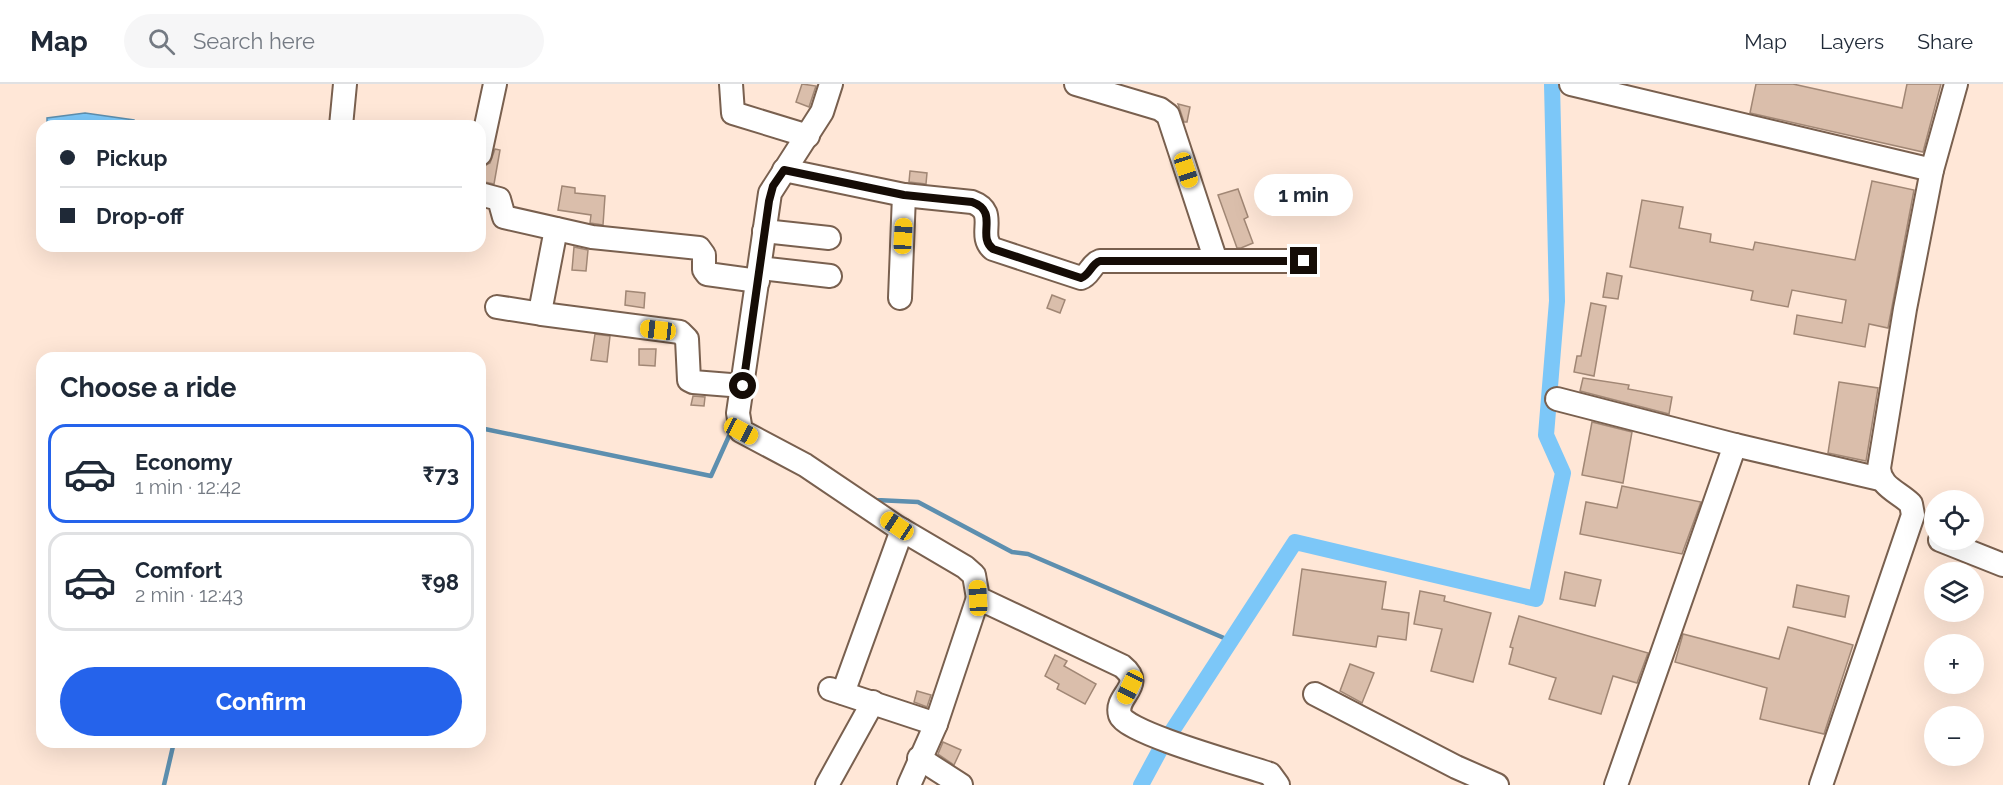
<!DOCTYPE html>
<html lang="en">
<head>
<meta charset="utf-8">
<style>
	:root { --surface:#fff; --page:#f6f6f7; --text:#1f2937; --muted:#747a83; --line:#e0e1e3; --accent:#2563eb }
	body { margin:0; font-family:Raleway,sans-serif; background:var(--page); color:var(--text); height:100vh; display:flex; flex-direction:column; font-size:22px; white-space:nowrap }
	* { box-sizing:border-box; margin:0 }
	p { font-size:20px; color:var(--muted) }
	.icon { flex:none; width:33px; height:33px; fill:none; stroke:currentColor; stroke-width:2; stroke-linecap:round; stroke-linejoin:round }
	.map { position:relative; flex:1; overflow:hidden }
	.panel { position:absolute; left:36px; top:268px; width:450px; height:396px; display:flex; flex-direction:column; background:var(--surface); border-radius:18px; box-shadow:0 6px 24px #0002 }
	.panel>* { flex:none }
	.guide { position:absolute; left:36px; top:36px; width:450px; height:132px; border-radius:18px; box-shadow:0 6px 24px #0002; display:grid; align-content:center; height:132px; padding:0 24px; background:var(--surface) }
	.buttons { position:absolute; left:1924px; top:406px; display:grid; gap:12px }
	.buttons a { display:grid; place-items:center; width:60px; height:60px; border-radius:50%; background:var(--surface); box-shadow:0 6px 24px #0002; font-size:30px }
	.end { position:absolute; width:27px; height:27px; margin:-14px; border:8px solid #150c06; background:#fff; box-shadow:0 0 0 3px #fff }
	.from { border-radius:50% }
	.bubble { position:absolute; height:42px; border-radius:21px; background:var(--surface); box-shadow:0 6px 24px #0002; font-size:20px; font-weight:700; line-height:42px; text-align:center }
	.car { position:absolute; width:18px; height:36px; margin:-18px -9px; border-radius:8px; box-shadow:0 0 4px 2px #0007; background:linear-gradient(#f5c518 24%,#345 0 40%,#f5c518 0 76%,#345 0 86%,#f5c518 0) }
	.guide b { display:flex; align-items:center; gap:21px; height:57px; font-size:22px }
	.guide b+b { border-top:2px solid var(--line) }
	.guide i { width:15px; height:15px; background:var(--text) }
	ul { padding:0; list-style:none }
	li { display:flex; align-items:center; gap:18px; height:99px; margin:0 12px 9px; padding:0 12px; border:3px solid var(--line); border-radius:18px }
	li div { flex:1 }
	li b { display:block; font-size:22px }
	li em { font-style:normal; font-weight:700 }
	li.active { border-color:var(--accent) }
	li>.icon { width:54px; height:54px; stroke-width:1.5 }
	h2 { padding:0 24px; font-size:27px; line-height:72px }
	.primary-button { display:flex; gap:12px; margin-top:auto; padding:12px 24px }
	.primary-button a { flex:1; height:69px; border-radius:36px; background:var(--accent); color:#fff; font-size:24px; font-weight:700; line-height:69px; text-align:center }
	header { display:flex; align-items:center; gap:36px; box-sizing:border-box; height:84px; padding:0 30px; background:var(--surface); border-bottom:2px solid var(--line) }
	header strong { font-size:28px }
	nav { display:flex; gap:33px; margin-inline-start:auto; font-size:21px }
	.search { width:420px; height:54px; background:var(--page); display:flex; align-items:center; gap:15px; box-sizing:border-box; padding:0 21px; border-radius:33px; color:var(--muted); font-size:22px }
	.map>svg:first-child { display:block }
</style>
</head>
<body>
<header>
<strong>Map</strong>
<div class="search"><svg class="icon" aria-label="search" viewBox="0 0 24 24"><circle cx="10" cy="10" r="6"/><path d="M15 15l6 6"/></svg>Search here</div>
<nav><a>Map</a><a>Layers</a><a>Share</a></nav>
</header>
<div class="map">
<svg width="2003" height="701" viewBox="0 0 2003 701">
	<rect width="100%" height="100%" fill="#ffe7d7"/>
	<polygon fill="#7cc7f8" stroke="#5d8faf" stroke-width="1.5" points="85,29 134,36 134,42 47,42 47,34"/>
	<g fill="none" stroke-linecap="round" stroke-linejoin="round">
		<g stroke="#5d8faf" stroke-width="4.5">
			<polyline points="480,344 711,392 729,352 735,350"/>
			<polyline points="873,414 876,416 918,418 1012,468 1028,470 1231,557"/>
			<polyline points="164,701 174,658"/>
		</g>
		<polyline stroke="#7cc7f8" stroke-width="16" points="1141,701 1161,664 1295,458 1536,515 1563,389 1546,351 1557,217 1552,0"/>
	</g>
	<g fill="#dabeab" stroke="#a18775" stroke-width="1.5">
		<polygon points="802,0 816,2 809,23 796,18"/>
		<polygon points="1756,0 1793,0 1902,24 1907,0 1941,0 1923,68 1750,29"/>
		<polygon points="1178,20 1190,23 1187,38 1184,38"/>
		<polygon points="495,65 500,66 494,100 480,97 482,83 490,79"/>
		<polygon points="910,87 927,89 926,100 909,98"/>
		<polygon points="1872,97 1914,106 1888,244 1869,240 1865,263 1794,250 1797,231 1842,239 1846,216 1792,206 1788,223 1751,216 1753,207 1630,183 1642,116 1683,123 1679,144 1711,150 1710,158 1753,166 1755,158 1855,176"/>
		<polygon points="562,102 575,104 575,109 605,112 603,141 590,139 591,131 558,126"/>
		<polygon points="1238,105 1248,133 1244,135 1253,159 1241,164 1237,164 1218,111"/>
		<polygon points="574,163 588,166 586,187 572,186"/>
		<polygon points="1607,189 1622,192 1618,215 1603,213"/>
		<polygon points="626,207 645,209 644,224 625,221"/>
		<polygon points="1052,211 1065,216 1060,229 1047,224"/>
		<polygon points="1591,219 1606,222 1594,292 1574,288 1577,272 1581,272"/>
		<polygon points="595,250 610,252 607,278 591,276"/>
		<polygon points="639,265 656,265 655,282 639,281"/>
		<polygon points="1583,294 1629,301 1628,305 1672,313 1669,330 1580,307"/>
		<polygon points="1839,298 1878,304 1866,377 1828,369"/>
		<polygon points="693,312 705,313 704,322 691,321"/>
		<polygon points="1592,338 1632,348 1623,399 1582,391"/>
		<polygon points="1622,402 1701,418 1682,470 1580,450 1586,418 1617,424"/>
		<polygon points="1302,485 1386,498 1382,525 1409,529 1406,556 1378,552 1376,563 1293,551"/>
		<polygon points="1565,488 1601,496 1595,522 1560,515"/>
		<polygon points="1797,501 1849,512 1845,533 1793,523"/>
		<polygon points="1420,507 1445,512 1444,517 1491,529 1473,598 1431,587 1442,545 1414,540"/>
		<polygon points="1519,532 1648,569 1637,599 1613,592 1601,630 1549,615 1556,594 1509,580 1513,564 1510,563"/>
		<polygon points="1788,543 1853,561 1824,650 1760,635 1767,604 1675,578 1683,550 1779,575"/>
		<polygon points="1055,571 1067,577 1064,582 1096,600 1085,620 1057,605 1059,600 1045,592"/>
		<polygon points="1350,580 1374,589 1362,619 1340,607"/>
		<polygon points="917,607 931,611 927,623 914,618"/>
		<polygon points="943,658 961,666 954,681 938,670"/>
	</g>
	<g fill="none" stroke-linecap="round" stroke-linejoin="round">
		<g stroke="#79604f" stroke-width="26">
			<g id="minor">
				<polyline points="731,0 733,29 808,52"/>
				<path d="M 831,0 L 822,28 L 770,109 L 738,329 L 741,347 L 805,381 L 897,443 L 965,483 L 974,491 L 978,514 L 1122,582 C 1147,602 1114,611 1120,631 C 1125,649 1247,682 1270,690 L 1278,701"/>
				<polyline points="1076,0 1160,25 1168,31 1216,177"/>
				<polyline points="1571,0 1932,86"/>
				<polyline points="341,42 345,0"/>
				<polyline points="480,70 495,0"/>
				<path d="M 784,86 L 904,111 L 972,118 C 1000,128 976,151 993,165 L 1081,194 C 1090,191 1091,180 1100,177 L 1304,177"/>
				<polyline points="480,110 499,115 504,133 592,153 699,164 704,171 704,186 707,190 758,197"/>
				<polyline points="556,145 541,223 542,230 680,248 687,255 689,296 693,298 743,302"/>
				<polyline points="764,147 829,154"/>
				<polyline points="760,184 830,192"/>
				<polyline points="900,214 904,111"/>
				<polyline points="497,223 542,230"/>
				<polyline points="1557,315 1735,361"/>
				<polyline points="1940,456 2003,481"/>
				<polyline points="830,605 936,640"/>
				<polyline points="843,609 902,446"/>
				<polyline points="1315,610 1456,683 1497,701"/>
				<polyline points="919,674 961,701"/>
				<polyline points="827,701 873,618"/>
				<polyline points="909,701 936,640 978,514"/>
				<polyline points="1616,701 1735,361 1880,395"/>
				<path d="M 1821,701 L 1913,431 L 1911,420 C 1899,408 1880,403 1879,384 L 1905,225 L 1932,86 L 1956,0"/>
			</g>
		</g>
		<use href="#minor" stroke="#fff" stroke-width="22"/>
	</g>
	<g fill="none" stroke-linecap="round" stroke-linejoin="round">
		<path stroke="#150c06" stroke-width="8" d="M 743,302 L 769,117 L 773,102 L 784,86 L 904,111 L 972,118 C 1000,128 976,152 993,165 L 1081,194 C 1090,191 1091,180 1100,177 L 1304,177"/>
	</g>
</svg>
<div class="buttons">
<a><svg class="icon" aria-label="locate" viewBox="0 0 24 24"><circle cx="12" cy="12" r="6"/><path d="M12 2v4M12 18v4M2 12h4M18 12h4"/></svg></a>
<a><svg class="icon" aria-label="layers" viewBox="0 0 24 24"><path d="M12 4l9 5-9 5-9-5zM3 14l9 5 9-5"/></svg></a>
<a>+</a>
<a>−</a>
</div>
<i class="end from" style="left:743px;top:302px"></i>
<i class="end" style="left:1304px;top:177px"></i>
<div class="bubble" style="left:1254px;top:90px;width:99px">1 min</div>
<i class="car" style="left:1186px;top:86px;rotate:162deg"></i>
<i class="car" style="left:903px;top:152px;rotate:3deg"></i>
<i class="car" style="left:658px;top:246px;rotate:277deg"></i>
<i class="car" style="left:741px;top:347px;rotate:118deg"></i>
<i class="car" style="left:897px;top:442px;rotate:304deg"></i>
<i class="car" style="left:978px;top:514px;rotate:357deg"></i>
<i class="car" style="left:1130px;top:603px;rotate:206deg"></i>
<div class="guide">
<b><i class="from"></i>Pickup</b>
<b><i></i>Drop-off</b>
</div>
<section class="panel">
<h2>Choose a ride</h2>
<ul>
<li class="active"><svg class="icon" aria-label="car" viewBox="0 0 24 24"><path d="M5 17H2v-5l4-1 3-4h7l3 4 3 1v5h-3M9 17h6M6 11h13"/><circle cx="7" cy="17" r="2"/><circle cx="17" cy="17" r="2"/></svg><div><b>Economy</b><p>1 min · 12:42</p></div><em>₹73</em></li>
<li><svg class="icon" aria-label="car" viewBox="0 0 24 24"><path d="M5 17H2v-5l4-1 3-4h7l3 4 3 1v5h-3M9 17h6M6 11h13"/><circle cx="7" cy="17" r="2"/><circle cx="17" cy="17" r="2"/></svg><div><b>Comfort</b><p>2 min · 12:43</p></div><em>₹98</em></li>
</ul>
<div class="primary-button"><a>Confirm</a></div>
</section>
</div>
</body>
</html>
